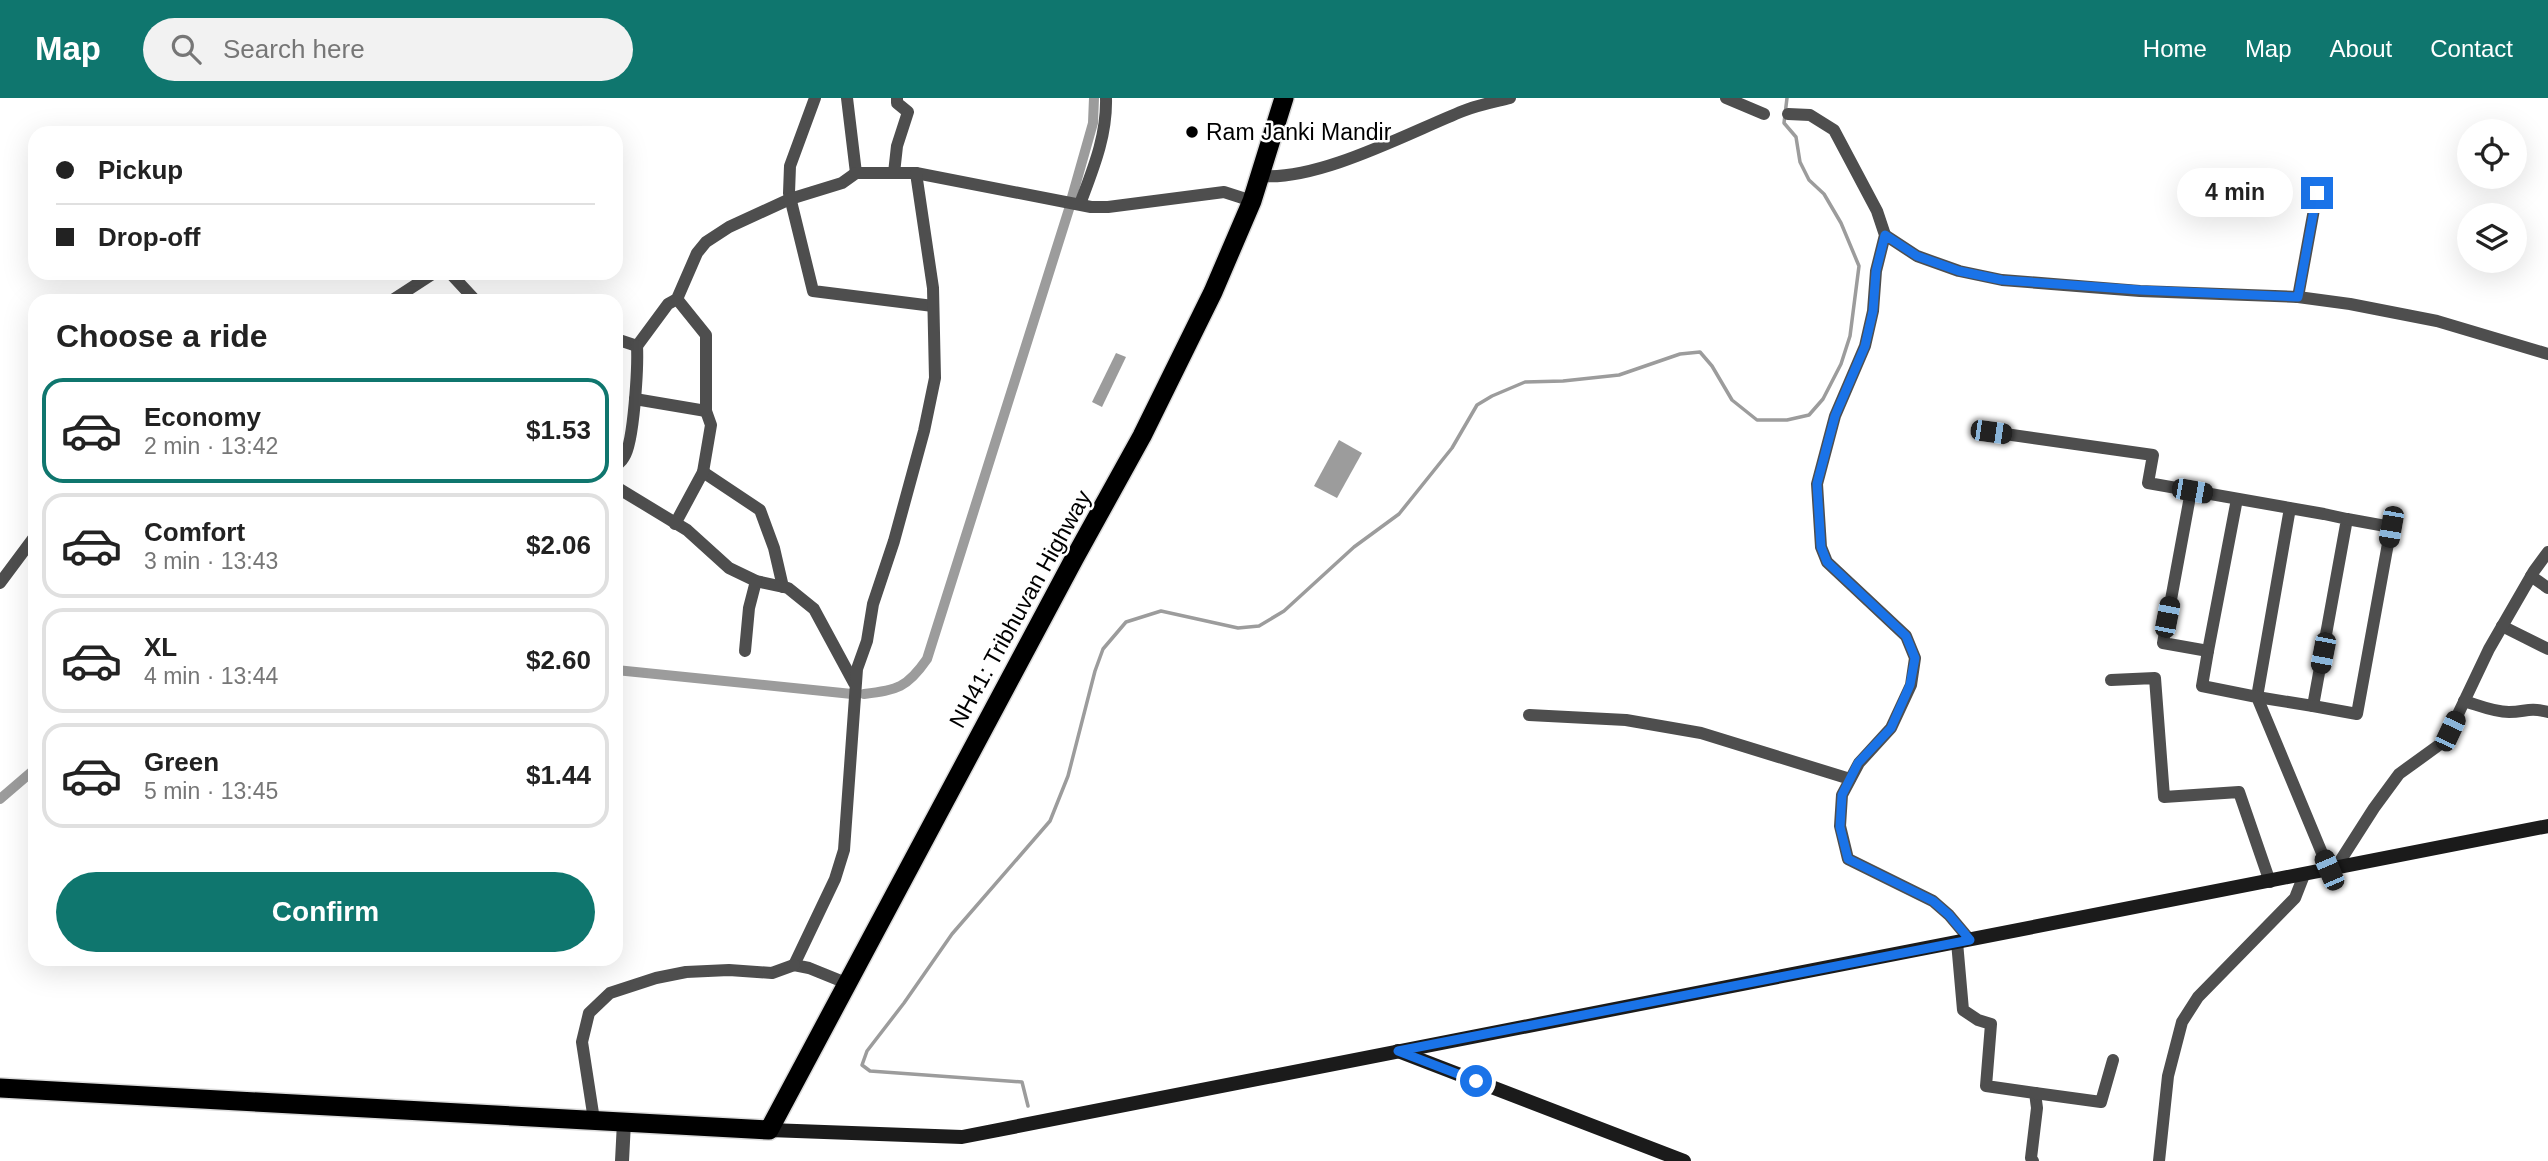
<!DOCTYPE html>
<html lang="en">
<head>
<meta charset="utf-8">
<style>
	:root { --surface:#fff; --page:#f2f2f2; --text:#222; --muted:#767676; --line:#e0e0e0; --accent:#0f766e }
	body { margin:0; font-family:Arial,sans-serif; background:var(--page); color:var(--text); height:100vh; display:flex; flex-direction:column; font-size:26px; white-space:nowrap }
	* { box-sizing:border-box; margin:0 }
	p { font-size:23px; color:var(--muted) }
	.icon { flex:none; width:38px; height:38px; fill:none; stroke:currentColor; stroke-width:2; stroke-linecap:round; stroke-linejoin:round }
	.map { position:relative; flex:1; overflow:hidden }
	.details { position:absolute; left:28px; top:196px; width:595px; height:672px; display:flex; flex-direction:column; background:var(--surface); border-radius:21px; box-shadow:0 7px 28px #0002 }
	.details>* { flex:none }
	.guide { position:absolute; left:28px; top:28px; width:595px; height:154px; border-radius:21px; box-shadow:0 7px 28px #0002; display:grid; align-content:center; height:154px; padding:0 28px; background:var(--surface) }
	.tools { position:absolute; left:2457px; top:21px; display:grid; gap:14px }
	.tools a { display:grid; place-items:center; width:70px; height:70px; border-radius:50%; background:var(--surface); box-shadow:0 7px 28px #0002; font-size:35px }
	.end { position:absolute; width:32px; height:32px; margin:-16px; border:9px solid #1a73e8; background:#fff; box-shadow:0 0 0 4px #fff }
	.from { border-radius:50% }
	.bubble { position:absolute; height:49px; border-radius:24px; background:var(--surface); box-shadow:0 7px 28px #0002; font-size:23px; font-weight:600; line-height:49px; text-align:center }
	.car { position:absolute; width:21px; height:42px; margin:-21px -10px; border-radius:9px; box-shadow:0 0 5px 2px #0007; background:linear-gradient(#222 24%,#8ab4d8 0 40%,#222 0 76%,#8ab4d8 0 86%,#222 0) }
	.guide b { display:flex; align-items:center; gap:24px; height:66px; font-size:26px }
	.guide b+b { border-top:2px solid var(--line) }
	.guide i { width:18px; height:18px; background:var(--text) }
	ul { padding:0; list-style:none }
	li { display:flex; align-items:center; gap:21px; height:105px; margin:0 14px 10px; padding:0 14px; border:4px solid var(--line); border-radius:21px }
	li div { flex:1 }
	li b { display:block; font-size:26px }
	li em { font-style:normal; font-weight:600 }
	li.on { border-color:var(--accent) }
	li>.icon { width:63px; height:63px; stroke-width:1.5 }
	h2 { padding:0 28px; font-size:32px; line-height:84px }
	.cta { display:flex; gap:14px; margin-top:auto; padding:14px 28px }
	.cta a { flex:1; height:80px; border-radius:42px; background:var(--accent); color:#fff; font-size:28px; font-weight:600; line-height:80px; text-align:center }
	header { display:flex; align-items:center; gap:42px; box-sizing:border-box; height:98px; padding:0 35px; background:var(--accent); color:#fff }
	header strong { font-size:33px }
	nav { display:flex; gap:38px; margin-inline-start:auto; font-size:24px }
	.search { width:490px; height:63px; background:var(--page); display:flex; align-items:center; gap:18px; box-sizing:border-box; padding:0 24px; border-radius:38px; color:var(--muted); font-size:26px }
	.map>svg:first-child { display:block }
</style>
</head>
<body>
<header>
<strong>Map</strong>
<div class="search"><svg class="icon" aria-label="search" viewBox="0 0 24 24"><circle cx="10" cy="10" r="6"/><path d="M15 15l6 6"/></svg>Search here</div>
<nav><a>Home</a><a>Map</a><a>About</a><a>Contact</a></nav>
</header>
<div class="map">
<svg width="2548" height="1063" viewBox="0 0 2548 1063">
	<rect width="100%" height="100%" fill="#fff"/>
	<g fill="#9c9c9c">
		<polygon points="1116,255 1126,259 1102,309 1092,304"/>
		<polygon points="1339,342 1362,355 1337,400 1314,388"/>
	</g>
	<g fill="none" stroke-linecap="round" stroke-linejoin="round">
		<polyline stroke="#9c9c9c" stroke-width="3.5" points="1028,1008 1022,984 870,973 862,967 867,953 904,905 952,836 1050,723 1068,678 1095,573 1103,551 1126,524 1161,513 1238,530 1259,528 1284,513 1354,449 1399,416 1452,350 1477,307 1492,298 1525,284 1563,283 1619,277 1680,256 1700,254 1712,268 1732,302 1757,322 1787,322 1809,317 1823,301 1841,266 1850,238 1859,168 1841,125 1824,96 1809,82 1800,64 1796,39 1784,25 1787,0"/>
		<g stroke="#9c9c9c" stroke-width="10">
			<polyline points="1072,99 1093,25 1094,0"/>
			<polyline points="616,572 852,596"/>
			<path d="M 864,596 C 897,592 907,590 927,561 L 1070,108"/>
			<polyline points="0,701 35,671"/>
		</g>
		<g stroke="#dbdbdb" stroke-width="22">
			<polyline id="trunk" points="0,990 769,1032 1074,461 1142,338 1213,194 1252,103 1284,0"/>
		</g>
		<g stroke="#4e4e4e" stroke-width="12">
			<polyline points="815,0 790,68 789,95 813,193 933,208"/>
			<polyline points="847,0 856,75"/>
			<polyline points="1726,0 1764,16"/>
			<polyline points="1788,16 1810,17 1834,32 1877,113 1885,137 1876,173 1873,213 1865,248 1835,318 1817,386 1821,449 1827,464 1906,538 1915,560 1911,587 1891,630 1859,665 1842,697 1840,728 1848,761 1933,803 1949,817 1970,842"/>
			<polyline points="894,75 897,48 908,14 897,5 897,0"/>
			<path d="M 1261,78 C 1319,83 1408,35 1463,13 C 1478,7 1494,4 1510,0"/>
			<path d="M 1080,106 C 1093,71 1107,38 1106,0"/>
			<polyline points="1885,137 1917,158 1959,173 2002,182 2140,193 2298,199 2350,206 2437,223 2548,256"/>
			<polyline points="450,175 476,203"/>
			<polyline points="2298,199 2317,95"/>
			<polyline points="391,203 434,175"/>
			<polyline points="616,241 637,248 668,206 677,201 697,155 706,144 729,129 790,101 842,85 856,75 916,75 1091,109 1108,109 1224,94 1252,103"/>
			<polyline points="635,301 706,313"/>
			<polyline points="1991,334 2153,357 2148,385 2324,416 2347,421 2313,608 2257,599 2290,410"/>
			<path d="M 616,368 C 619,365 622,363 624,359 C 634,345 638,268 637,248"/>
			<polyline points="703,374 760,412 774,450 783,489"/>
			<polyline points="616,389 687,432 729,470 756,483 788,490 814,511 854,585"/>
			<polyline points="2191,393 2163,545 2208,553 2237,401"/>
			<polyline points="675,426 703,374 711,327 706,313 706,237 677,201"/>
			<polyline points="2531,478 2548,490"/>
			<polyline points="0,485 35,438"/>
			<polyline points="2502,528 2548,551"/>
			<polyline points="745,553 749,510 756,483"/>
			<polyline points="2208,553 2202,588 2257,599 2329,772"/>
			<polyline points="2111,582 2155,580 2164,699 2239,694 2270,784"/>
			<path d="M 2464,603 C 2478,607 2493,614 2509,614 C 2526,614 2528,609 2548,614"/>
			<polyline points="2313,608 2357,616 2391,429 2347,421"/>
			<polyline points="1529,617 1626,622 1701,635 1850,681"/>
			<polyline points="2335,771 2374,710 2399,676 2439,647 2450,633 2489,551 2534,473 2548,454"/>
			<polyline points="1957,844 1963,912 1978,922 1991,926 1986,988 2035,995 2037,1010 2031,1060 2033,1063"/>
			<polyline points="846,885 809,870 794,867 835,781 844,752 857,571 867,543 873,506 894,443 924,333 935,280 933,190 916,75"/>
			<polyline points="2035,995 2101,1004 2113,962"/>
			<polyline points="594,1022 582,944 589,915 610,895 656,880 686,874 729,872 772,875 794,867"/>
			<polyline points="2159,1063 2168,978 2182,924 2198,899 2295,800 2304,777"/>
		</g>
		<polyline stroke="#4e4e4e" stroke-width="14" points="622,1063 624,1024"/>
		<g stroke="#1b1b1b" stroke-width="14">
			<polyline points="1398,953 1684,1063"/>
			<polyline points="769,1032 962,1039 2548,728"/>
		</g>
		<use href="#trunk" stroke="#000" stroke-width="19"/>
	</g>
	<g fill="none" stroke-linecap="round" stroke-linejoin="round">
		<polyline stroke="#1a73e8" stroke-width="9" points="1476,983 1398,953 1970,842 1949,817 1933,803 1848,761 1840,729 1842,697 1858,665 1891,630 1910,587 1915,560 1906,538 1827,464 1821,449 1817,386 1835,318 1865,248 1873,213 1876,173 1885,137 1917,158 1959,173 2002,182 2140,192 2298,199 2317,95"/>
	</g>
	<circle fill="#000" stroke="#fff" stroke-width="2.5" cx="1192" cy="34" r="7"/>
	<g text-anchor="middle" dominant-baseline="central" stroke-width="5" stroke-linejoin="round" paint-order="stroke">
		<g font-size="23" fill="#000" stroke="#fff" text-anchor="start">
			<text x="1206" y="34">Ram Janki Mandir</text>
		</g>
		<g font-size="23" fill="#000" stroke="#fff">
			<text transform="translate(1020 511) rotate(-61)">NH41: Tribhuvan Highway</text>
		</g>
	</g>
</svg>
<div class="tools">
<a><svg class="icon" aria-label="locate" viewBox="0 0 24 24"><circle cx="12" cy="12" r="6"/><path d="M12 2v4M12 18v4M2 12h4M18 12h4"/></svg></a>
<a><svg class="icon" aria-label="layers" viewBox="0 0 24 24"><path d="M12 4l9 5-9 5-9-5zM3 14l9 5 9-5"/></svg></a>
</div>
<i class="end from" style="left:1476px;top:983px"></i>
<i class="end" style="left:2317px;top:95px"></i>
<div class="bubble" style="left:2177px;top:70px;width:116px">4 min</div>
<i class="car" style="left:1991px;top:334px;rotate:98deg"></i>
<i class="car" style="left:2192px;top:393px;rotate:100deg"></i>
<i class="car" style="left:2391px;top:429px;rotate:190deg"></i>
<i class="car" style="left:2167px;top:519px;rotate:11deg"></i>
<i class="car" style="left:2323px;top:555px;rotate:191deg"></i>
<i class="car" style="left:2450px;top:633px;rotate:25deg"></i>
<i class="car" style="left:2329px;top:772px;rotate:337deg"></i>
<div class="guide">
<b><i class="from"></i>Pickup</b>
<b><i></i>Drop-off</b>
</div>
<section class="details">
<h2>Choose a ride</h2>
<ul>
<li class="on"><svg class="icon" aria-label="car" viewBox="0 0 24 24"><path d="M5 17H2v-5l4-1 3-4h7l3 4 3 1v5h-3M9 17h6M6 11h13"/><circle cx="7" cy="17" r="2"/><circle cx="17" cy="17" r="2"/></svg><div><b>Economy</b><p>2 min · 13:42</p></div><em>$1.53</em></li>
<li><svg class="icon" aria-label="car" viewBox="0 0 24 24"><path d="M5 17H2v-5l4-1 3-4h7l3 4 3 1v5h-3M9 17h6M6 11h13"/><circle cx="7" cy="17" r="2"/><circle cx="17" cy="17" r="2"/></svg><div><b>Comfort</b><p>3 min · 13:43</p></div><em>$2.06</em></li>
<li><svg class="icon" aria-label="car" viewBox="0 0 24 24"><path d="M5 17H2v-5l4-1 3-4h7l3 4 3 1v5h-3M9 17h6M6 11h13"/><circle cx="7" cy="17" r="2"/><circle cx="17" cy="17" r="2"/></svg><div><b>XL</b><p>4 min · 13:44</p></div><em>$2.60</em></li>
<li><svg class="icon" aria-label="car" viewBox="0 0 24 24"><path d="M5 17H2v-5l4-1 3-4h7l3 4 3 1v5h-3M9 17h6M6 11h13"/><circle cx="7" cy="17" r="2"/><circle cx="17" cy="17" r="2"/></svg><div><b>Green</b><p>5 min · 13:45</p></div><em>$1.44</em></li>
</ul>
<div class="cta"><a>Confirm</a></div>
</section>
</div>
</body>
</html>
